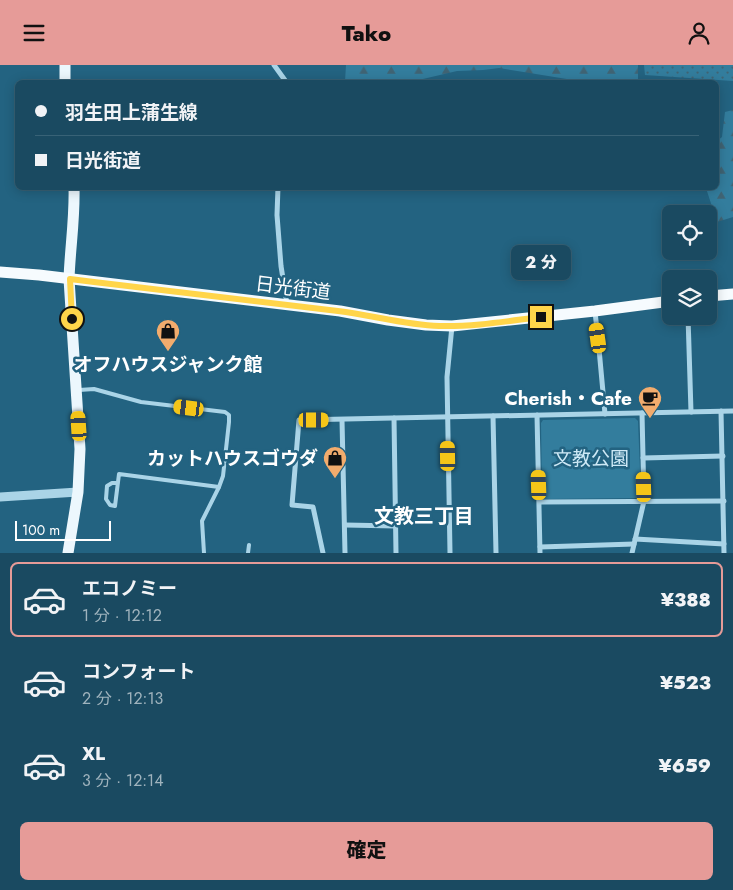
<!DOCTYPE html>
<html lang="ja">
<head>
<meta charset="utf-8">
<style>
	:root { --surface:#1a4a61; --page:#235167; --text:#f1f3f6; --muted:#9fb3bd; --line:#386276; --accent:#e69b98 }
	body { margin:0; font-family:Jost,"Noto Sans JP",sans-serif; background:var(--page); color:var(--text); height:100vh; display:flex; flex-direction:column; font-size:19px; white-space:nowrap }
	* { box-sizing:border-box; margin:0 }
	p { font-size:16px; color:var(--muted) }
	.icon { flex:none; width:28px; height:28px; fill:none; stroke:currentColor; stroke-width:2; stroke-linecap:round; stroke-linejoin:round }
	.map { position:relative; height:488px; overflow:hidden }
	.details { display:flex; flex-direction:column; background:var(--surface); flex:1 }
	.details>* { flex:none }
	.top-card { position:absolute; left:15px; top:15px; width:704px; height:110px; border-radius:8px; box-shadow:0 2px 12px #0003,0 0 0 1px var(--line); display:grid; align-content:center; height:110px; padding:0 20px; background:var(--surface) }
	.tools { position:absolute; left:662px; top:140px; display:grid; gap:10px }
	.tools a { display:grid; place-items:center; width:55px; height:55px; border-radius:8px; background:var(--surface); box-shadow:0 2px 12px #0003,0 0 0 1px var(--line); font-size:25px }
	.scale { position:absolute; left:15px; bottom:12px; width:96px; box-sizing:border-box; padding-left:5px; border:2px solid #fff; border-top:0; font-size:14px; line-height:18px; white-space:nowrap; color:#fff; -webkit-text-stroke:4px #236381; paint-order:stroke }
	.end { position:absolute; width:22px; height:22px; margin:-11px; border:6px solid #ffd54a; background:#111; box-shadow:0 0 0 2px #111 }
	.from { border-radius:50% }
	.bubble { position:absolute; height:35px; border-radius:8px; background:var(--surface); box-shadow:0 2px 12px #0003,0 0 0 1px var(--line); font-size:16px; font-weight:800; line-height:35px; text-align:center }
	.car { position:absolute; width:15px; height:30px; margin:-15px -8px; border-radius:6px; box-shadow:0 0 4px 1px #0007; background:linear-gradient(#f5c518 24%,#345 0 40%,#f5c518 0 76%,#345 0 86%,#f5c518 0) }
	.top-card b { display:flex; align-items:center; gap:18px; height:48px; font-size:19px }
	.top-card b+b { border-top:1px solid var(--line) }
	.top-card i { width:12px; height:12px; background:var(--text) }
	ul { padding:9px 0 0; list-style:none }
	li { display:flex; align-items:center; gap:15px; height:75px; margin:0 10px 8px; padding:0 10px; border:2px solid transparent; border-radius:8px }
	li div { flex:1 }
	li b { display:block; font-size:19px }
	li em { font-style:normal; font-weight:800 }
	li.selected { border-color:var(--accent) }
	li>.icon { width:45px; height:45px; stroke-width:1.5 }
	.button { display:flex; gap:10px; margin-top:auto; padding:10px 20px }
	.button a { flex:1; height:58px; border-radius:8px; background:var(--accent); color:#111; font-size:20px; font-weight:800; line-height:58px; text-align:center }
	header { display:flex; justify-content:space-between; align-items:center; height:65px; padding:0 20px; background:var(--accent); color:#111; font-size:22px; font-weight:800 }
	.map>svg:first-child { display:block }
</style>
</head>
<body>
<header><svg class="icon" aria-label="menu" viewBox="0 0 24 24"><path d="M4 6h16M4 12h16M4 18h16"/></svg>Tako<svg class="icon" aria-label="person" viewBox="0 0 24 24"><circle cx="12" cy="8" r="4"/><path d="M4 21q1-7 8-7t8 7"/></svg></header>
<div class="map">
<svg width="733" height="488" viewBox="0 0 733 488">
	<defs>
		<pattern id="forest-firs" width="22" height="20" patternUnits="userSpaceOnUse" patternTransform="scale(1.25)"><rect width="22" height="20" fill="#337d9d"/><path d="M5 1l3.5 6h-7zM16 11l3.5 6h-7z" fill="#406474"/></pattern>
		<pattern id="garden-dots" width="8" height="8" patternUnits="userSpaceOnUse" patternTransform="scale(1.25)"><rect width="8" height="8" fill="#337d9d"/><path d="M2 2h.1M6 6h.1" fill="none" stroke="#406474" stroke-width="1.8" stroke-linecap="round"/></pattern>
	</defs>
	<rect width="100%" height="100%" fill="#236381"/>
	<g fill="url(#forest-firs)">
		<polygon points="346,0 638,0 638,17 641,17 621,17 612,15 590,14 573,15 499,3 483,5 457,6 410,17 345,17"/>
		<polygon points="733,45 733,152 717,157 706,123 716,122 716,77 722,72 725,47"/>
	</g>
	<polygon fill="#337d9d" points="635,353 638,356 641,431 637,433 545,434 542,430 541,358 543,355"/>
	<polygon fill="url(#garden-dots)" points="644,0 733,0 733,16 645,10"/>
	<g fill="none" stroke-linecap="round" stroke-linejoin="round">
		<g stroke="#aad4e7" stroke-width="4">
			<polyline points="79,325 94,324 141,337 225,347 229,350 229,357 223,411 219,422 202,456 204,488"/>
			<polyline points="118,418 112,418 107,421 106,434 110,440 115,441 119,409 219,422"/>
			<polyline points="248,488 249,480"/>
		</g>
		<g stroke="#aad4e7" stroke-width="5">
			<polyline points="274,0 287,18"/>
			<polyline points="278,122 277,150 281,201 287,239"/>
			<polyline points="595,247 598,273 605,349"/>
			<polyline points="688,251 691,347"/>
			<polyline points="721,346 724,488"/>
			<polyline points="537,350 540,488"/>
			<polyline points="493,351 496,488"/>
			<polyline points="394,353 396,488"/>
			<polyline points="342,355 345,488"/>
			<polyline points="643,393 723,391"/>
			<polyline points="540,437 724,436"/>
			<polyline points="345,460 396,461"/>
			<polyline points="635,474 724,479"/>
			<polyline points="540,482 634,479"/>
			<polyline points="323,488 313,442 292,440 299,355 733,346"/>
			<polyline points="450,488 447,312 452,261"/>
			<polyline points="632,488 644,436 642,348"/>
		</g>
		<polyline stroke="#aad4e7" stroke-width="9" points="0,432 78,427"/>
		<g stroke="#ecf7fd" stroke-width="11">
			<polyline points="65,0 65,18"/>
			<path d="M 68,488 L 78,427 L 80,384 L 69,214 C 70,184 75,153 74,122"/>
		</g>
		<g stroke="#f6fbfe" stroke-width="11">
			<polyline points="0,207 39,210 340,246 388,255 426,260 452,261 595,246 671,236"/>
			<polyline points="709,231 733,229"/>
		</g>
	</g>
	<g fill="none" stroke-linecap="round" stroke-linejoin="round">
		<path stroke="#ffd54a" stroke-width="6" d="M 72,254 L 70,214 C 159,225 248,235 338,246 C 372,250 405,260 439,261 C 473,262 508,256 541,252"/>
	</g>
	<defs>
		<g id="shop-pin" transform="scale(1.25)"><path d="M0 17L-7.5 6A9.5 9.5 0 1 1 7.5 6Z" fill="#f2ac6d" stroke="#236381"/><path d="M-5-2.5h2.3a2.7 3.5 0 0 1 5.4 0H5L5.5 6h-11ZM-1.5-2.5h3a1.5 2.3 0 0 0-3 0Z" fill="#111"/></g>
		<g id="cafe-pin" transform="scale(1.25)"><path d="M0 17L-7.5 6A9.5 9.5 0 1 1 7.5 6Z" fill="#f2ac6d" stroke="#236381"/><path d="M-5.5-4.5H6V0H3Q3 3.5 0 3.5H-2.5Q-5.5 3.5-5.5 0ZM3-3.2v2h1.7v-2ZM-6 4.5H4V6H-6Z" fill="#111"/></g>
	</defs>
	<g fill-rule="evenodd">
		<use href="#shop-pin" x="168" y="266"/>
		<use href="#cafe-pin" x="650" y="333"/>
		<use href="#shop-pin" x="335" y="393"/>
	</g>
	<g text-anchor="middle" dominant-baseline="central" stroke-width="5" stroke-linejoin="round" paint-order="stroke">
		<g font-size="19" fill="#fff" stroke="#236381">
			<text transform="translate(293 223) rotate(7)">日光街道</text>
		</g>
		<g font-size="19" font-weight="bold" fill="#fff" stroke="#236381" text-anchor="end">
			<text x="168" y="299" text-anchor="middle">オフハウスジャンク館</text>
			<text x="632" y="333">Cherish・Cafe</text>
			<text x="318" y="393">カットハウスゴウダ</text>
		</g>
		<g font-size="19" fill="#cee9f6" stroke="#236381">
			<text x="591" y="393">文教公園</text>
		</g>
		<g font-size="20" font-weight="bold" fill="#fff" stroke="#236381">
			<text x="424" y="451">文教三丁目</text>
		</g>
	</g>
</svg>
<div class="tools">
<a><svg class="icon" aria-label="locate" viewBox="0 0 24 24"><circle cx="12" cy="12" r="6"/><path d="M12 2v4M12 18v4M2 12h4M18 12h4"/></svg></a>
<a><svg class="icon" aria-label="layers" viewBox="0 0 24 24"><path d="M12 4l9 5-9 5-9-5zM3 14l9 5 9-5"/></svg></a>
</div>
<div class="scale">100 m</div>
<i class="end from" style="left:72px;top:254px"></i>
<i class="end" style="left:541px;top:252px"></i>
<div class="bubble" style="left:511px;top:180px;width:60px">2 分</div>
<i class="car" style="left:598px;top:273px;rotate:352deg"></i>
<i class="car" style="left:189px;top:343px;rotate:277deg"></i>
<i class="car" style="left:314px;top:355px;rotate:90deg"></i>
<i class="car" style="left:79px;top:361px;rotate:356deg"></i>
<i class="car" style="left:448px;top:391px;rotate:359deg"></i>
<i class="car" style="left:539px;top:420px;rotate:358deg"></i>
<i class="car" style="left:644px;top:422px;rotate:358deg"></i>
<div class="top-card">
<b><i class="from"></i>羽生田上蒲生線</b>
<b><i></i>日光街道</b>
</div>
</div>
<section class="details">
<ul>
<li class="selected"><svg class="icon" aria-label="car" viewBox="0 0 24 24"><path d="M5 17H2v-5l4-1 3-4h7l3 4 3 1v5h-3M9 17h6M6 11h13"/><circle cx="7" cy="17" r="2"/><circle cx="17" cy="17" r="2"/></svg><div><b>エコノミー</b><p>1 分 · 12:12</p></div><em>¥388</em></li>
<li><svg class="icon" aria-label="car" viewBox="0 0 24 24"><path d="M5 17H2v-5l4-1 3-4h7l3 4 3 1v5h-3M9 17h6M6 11h13"/><circle cx="7" cy="17" r="2"/><circle cx="17" cy="17" r="2"/></svg><div><b>コンフォート</b><p>2 分 · 12:13</p></div><em>¥523</em></li>
<li><svg class="icon" aria-label="car" viewBox="0 0 24 24"><path d="M5 17H2v-5l4-1 3-4h7l3 4 3 1v5h-3M9 17h6M6 11h13"/><circle cx="7" cy="17" r="2"/><circle cx="17" cy="17" r="2"/></svg><div><b>XL</b><p>3 分 · 12:14</p></div><em>¥659</em></li>
</ul>
<div class="button"><a>確定</a></div>
</section>
</body>
</html>
